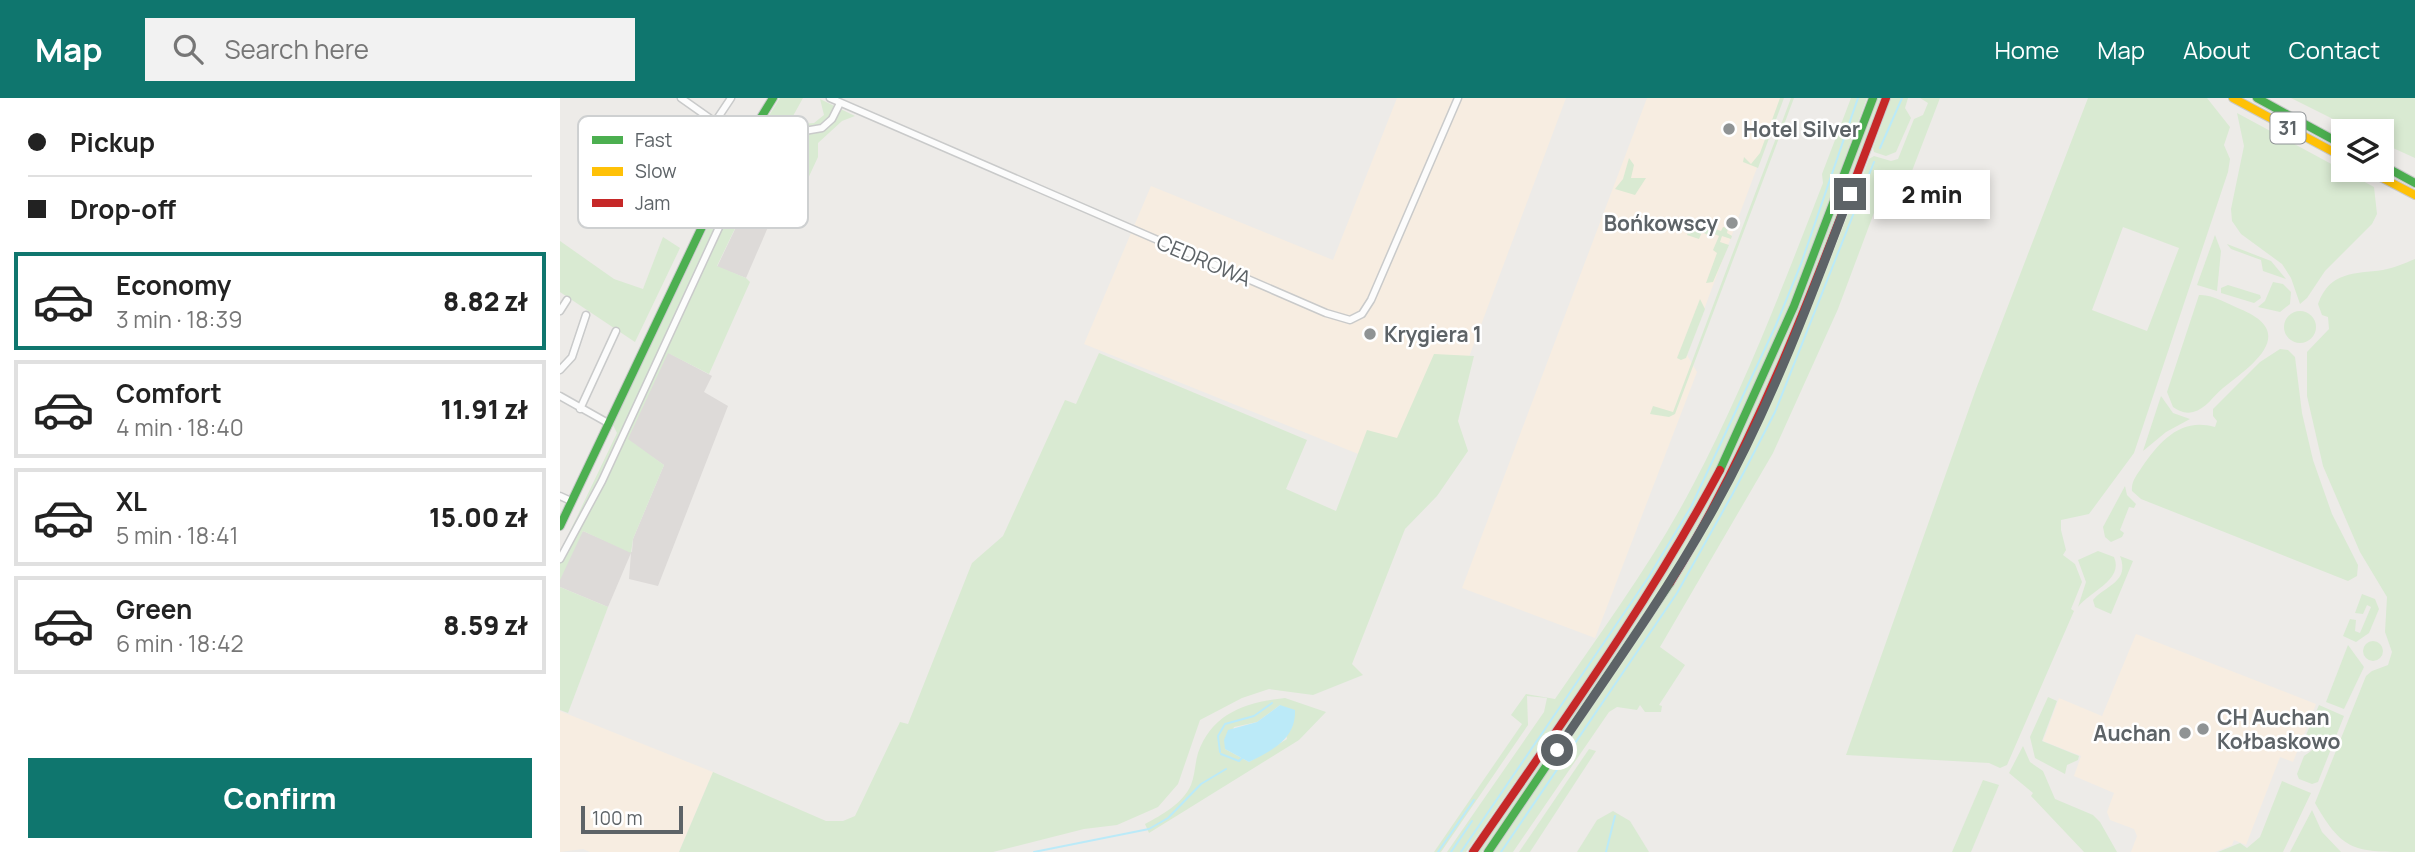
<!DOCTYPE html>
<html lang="en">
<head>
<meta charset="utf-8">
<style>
	:root { --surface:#fff; --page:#f2f2f2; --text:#222; --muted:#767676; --line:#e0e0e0; --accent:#0f766e }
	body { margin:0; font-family:Manrope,sans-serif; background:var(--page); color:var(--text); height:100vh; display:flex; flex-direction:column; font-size:26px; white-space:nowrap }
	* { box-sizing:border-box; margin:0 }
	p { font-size:23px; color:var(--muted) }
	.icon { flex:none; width:38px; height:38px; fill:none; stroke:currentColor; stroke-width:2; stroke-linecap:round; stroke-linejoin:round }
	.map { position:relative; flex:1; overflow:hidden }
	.sheet { display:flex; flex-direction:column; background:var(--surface); width:560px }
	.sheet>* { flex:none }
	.top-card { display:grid; align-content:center; height:154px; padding:0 28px; background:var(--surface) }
	.buttons { position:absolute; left:1771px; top:21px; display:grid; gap:14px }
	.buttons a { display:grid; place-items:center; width:63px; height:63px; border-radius:0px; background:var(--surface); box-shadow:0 4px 10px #0003; font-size:35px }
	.scale { position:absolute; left:21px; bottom:18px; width:102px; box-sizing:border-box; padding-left:7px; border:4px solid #5d6367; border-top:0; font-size:19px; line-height:24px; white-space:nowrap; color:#5d6367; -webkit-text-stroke:5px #fff; paint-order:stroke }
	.end { position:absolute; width:32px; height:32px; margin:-16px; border:9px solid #5d6367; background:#fff; box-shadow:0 0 0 4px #fff }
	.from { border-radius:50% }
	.bubble { position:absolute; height:49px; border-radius:0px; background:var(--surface); box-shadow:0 4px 10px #0003; font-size:23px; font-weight:800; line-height:49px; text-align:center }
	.top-card b { display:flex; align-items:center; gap:24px; height:66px; font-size:26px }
	.top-card b+b { border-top:2px solid var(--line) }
	.top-card i { width:18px; height:18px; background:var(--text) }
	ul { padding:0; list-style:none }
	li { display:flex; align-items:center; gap:21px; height:98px; margin:0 14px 10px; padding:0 14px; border:4px solid var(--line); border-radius:0px }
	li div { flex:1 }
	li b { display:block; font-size:26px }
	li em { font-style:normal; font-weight:800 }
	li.active { border-color:var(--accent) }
	li>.icon { width:63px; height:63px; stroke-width:1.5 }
	.button { display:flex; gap:14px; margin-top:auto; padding:14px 28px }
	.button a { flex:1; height:80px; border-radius:0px; background:var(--accent); color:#fff; font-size:28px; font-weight:800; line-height:80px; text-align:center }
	header { display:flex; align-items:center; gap:42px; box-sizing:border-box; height:98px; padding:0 35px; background:var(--accent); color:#fff }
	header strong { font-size:33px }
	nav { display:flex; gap:38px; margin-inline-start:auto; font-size:24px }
	.search { width:490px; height:63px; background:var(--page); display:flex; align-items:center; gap:18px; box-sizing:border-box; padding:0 24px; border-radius:0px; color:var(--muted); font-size:26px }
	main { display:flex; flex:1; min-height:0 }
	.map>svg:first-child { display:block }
</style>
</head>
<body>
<header>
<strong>Map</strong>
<div class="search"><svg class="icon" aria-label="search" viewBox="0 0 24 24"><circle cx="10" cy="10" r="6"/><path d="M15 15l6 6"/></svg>Search here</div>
<nav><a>Home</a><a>Map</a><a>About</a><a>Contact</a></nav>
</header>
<main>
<section class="sheet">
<div class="top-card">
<b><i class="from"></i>Pickup</b>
<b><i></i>Drop-off</b>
</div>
<ul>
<li class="active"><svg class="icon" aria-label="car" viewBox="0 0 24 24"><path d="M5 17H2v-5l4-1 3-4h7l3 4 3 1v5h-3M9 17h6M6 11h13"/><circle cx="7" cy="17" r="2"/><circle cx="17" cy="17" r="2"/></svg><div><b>Economy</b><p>3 min · 18:39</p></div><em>8.82 zł</em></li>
<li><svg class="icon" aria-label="car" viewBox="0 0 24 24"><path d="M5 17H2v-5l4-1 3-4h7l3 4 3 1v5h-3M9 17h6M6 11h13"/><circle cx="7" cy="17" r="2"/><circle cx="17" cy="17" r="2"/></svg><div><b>Comfort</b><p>4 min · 18:40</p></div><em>11.91 zł</em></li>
<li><svg class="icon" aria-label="car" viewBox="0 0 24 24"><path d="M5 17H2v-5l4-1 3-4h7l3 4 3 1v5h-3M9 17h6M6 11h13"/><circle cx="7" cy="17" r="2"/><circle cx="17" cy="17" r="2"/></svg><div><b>XL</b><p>5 min · 18:41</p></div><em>15.00 zł</em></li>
<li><svg class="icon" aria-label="car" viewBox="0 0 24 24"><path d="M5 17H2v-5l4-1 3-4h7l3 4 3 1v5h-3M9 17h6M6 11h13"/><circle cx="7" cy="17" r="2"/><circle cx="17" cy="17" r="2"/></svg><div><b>Green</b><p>6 min · 18:42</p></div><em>8.59 zł</em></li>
</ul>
<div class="button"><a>Confirm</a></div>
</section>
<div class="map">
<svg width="1855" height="754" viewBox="0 0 1855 754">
	<rect width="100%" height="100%" fill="#edebe8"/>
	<g fill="#f7ede1">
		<polygon points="837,0 1006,0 863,382 524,246 591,88 773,162"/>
		<polygon points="1087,0 1223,0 1127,257 1137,274 1035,540 902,490"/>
		<polygon points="1576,536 1756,606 1733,664 1720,659 1686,747 1674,742 1672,747 1655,754 1571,754 1577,738 1574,731 1550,722 1547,714 1554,695 1514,678 1521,658 1483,643 1499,600 1542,618"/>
		<polygon points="0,613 153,674 119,754 30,754 23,751 0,754"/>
	</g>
	<g fill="#dddad8">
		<polygon points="220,44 241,44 241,53 186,180 157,169 215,47"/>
		<polygon points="107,254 152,278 144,294 168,308 98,488 69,481 71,455 48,509 0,489 0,468 23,433 72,454 73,441 104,367 67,342"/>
	</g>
	<g fill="#d9ead2" fill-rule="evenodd">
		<polygon points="220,0 243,0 228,27 254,25 264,17 260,1 295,18 282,23 258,45 258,59 245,87 229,80 241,53 241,45 221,44 215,47 157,168 186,180 190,184 149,276 108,255 68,341 104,367 73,441 71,455 23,433 0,482 0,454 57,335 53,327 175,72"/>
		<polygon points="1220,0 1224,0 1198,70 1183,64 1184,59 1191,66 1200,55"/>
		<polygon points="1231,0 1234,0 1115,316 1109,319 1090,316 1093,308 1113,314"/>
		<path d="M 1291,0 L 1307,0 C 1263,117 1225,238 1167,349 C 1093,492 998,622 906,754 L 887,754 L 984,614 L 987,600 L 967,598 L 968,627 L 881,754 L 874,754 L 962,626 L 951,617 L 966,596 L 995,601 C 1043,531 1094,462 1133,387 C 1184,290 1223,188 1263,85 L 1262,76 Z"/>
		<path d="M 1317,0 L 1322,0 C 1273,129 1229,260 1164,381 C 1095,512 1006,632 922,754 L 917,754 L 1162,378 Z"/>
		<polygon points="1331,0 1348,0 1345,10 1351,20 1336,54 1326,58 1314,54 1313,50"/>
		<path d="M 1360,0 L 1380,0 L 1347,86 L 1327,80 L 1278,211 L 1213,355 L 1100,549 L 1125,567 L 1099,607 L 1102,608 L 1101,614 L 1085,614 L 1080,607 L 1077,612 L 1057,609 L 1049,614 L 953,754 L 934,754 L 1128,464 C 1203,335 1256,200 1309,61 L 1314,58 L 1331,63 L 1338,61 L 1354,21 L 1363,17 L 1368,5 Z"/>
		<path d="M 1528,0 L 1647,0 L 1670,29 L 1664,47 L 1670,61 L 1668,74 L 1574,355 L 1529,416 L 1501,422 L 1501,432 L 1506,452 L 1503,457 L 1515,466 L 1522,484 L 1511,511 L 1514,513 L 1447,667 L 1440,670 L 1429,665 L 1286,657 L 1416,291 ZM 1563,129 L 1619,150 L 1587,233 L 1532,212 Z"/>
		<polygon points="1731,0 1855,0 1855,60 1822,45 1822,33 1797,33"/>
		<polygon points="1677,15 1814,89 1817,116 1812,126 1765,173 1747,200 1740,206 1731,180 1722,166 1681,136 1672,123 1671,111 1684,48"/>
		<polygon points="1069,60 1074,67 1071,80 1086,80 1075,97 1055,91 1063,81"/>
		<polygon points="1132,123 1161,133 1163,129 1168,130 1167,135 1172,138 1171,141 1162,138 1160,144 1169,147 1153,184 1146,185 1157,155 1153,152 1159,138 1152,135 1154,140 1142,134 1139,141 1127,137"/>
		<polygon points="1655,137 1661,153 1657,193 1637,187"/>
		<polygon points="103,139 120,150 75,244 0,194 0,143 54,181 83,191"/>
		<polygon points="1667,146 1711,163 1726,181 1703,173 1701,162 1671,151"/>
		<path d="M 1855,161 L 1855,754 C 1794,754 1783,754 1755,705 L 1806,578 L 1812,573 L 1828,567 L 1832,554 L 1825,534 L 1827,499 L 1800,454 L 1763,368 L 1747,298 L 1747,254 L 1769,231 L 1768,219 L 1762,217 L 1758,206 C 1770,173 1794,176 1823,172 C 1834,170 1845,165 1855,161 Z"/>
		<polygon points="1713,184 1723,186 1731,194 1730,206 1720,214 1698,209 1705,203"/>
		<polygon points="1668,187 1700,197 1701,200 1694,205 1661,195 1661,190"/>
		<path d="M 1639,197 C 1652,196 1668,206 1680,211 C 1739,235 1692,267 1663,290 C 1653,298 1646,311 1633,314 C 1625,316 1619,313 1613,309 L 1607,294 Z"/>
		<polygon points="1140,201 1145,211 1126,260 1121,262 1117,260"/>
		<circle cx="1740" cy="229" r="16"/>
		<path d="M 1720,251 L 1728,252 L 1735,259 L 1742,315 L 1753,362 L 1772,416 L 1798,467 L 1797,478 L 1788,483 L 1581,401 L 1572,393 C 1571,383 1577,377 1582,369 C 1600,343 1621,319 1655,329 L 1657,323 L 1653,318 L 1653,311 L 1700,264 Z"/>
		<polygon points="539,255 747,342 726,391 776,413 807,332 837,340 874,256 914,258 898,323 908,353 877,398 845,431 792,566 803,577 753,597 709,591 682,600 640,622 618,686 598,709 557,727 524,731 433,754 119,754 153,674 266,723 283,723 295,718 340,624 348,626 412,465 443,438 505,302 516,306"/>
		<polygon points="1601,298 1613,315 1630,321 1606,334 1583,353"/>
		<polygon points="1565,388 1567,397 1576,406 1574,410 1569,409 1560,432 1564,435 1562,439 1551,444 1545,439 1543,429"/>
		<path d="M 1538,453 L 1554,459 C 1564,482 1530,493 1518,509 L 1526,484 L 1518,462 Z"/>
		<path d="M 1560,458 L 1573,463 L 1551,516 L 1535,509 L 1533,502 C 1546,487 1570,484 1560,458 Z"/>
		<polygon points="0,489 48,509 8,615 0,612"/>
		<polygon points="1802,496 1815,501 1819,511 1809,535 1796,544 1783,538 1790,521 1796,522 1795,533 1800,535 1811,509 1807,507 1803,516 1795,515"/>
		<circle cx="1813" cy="553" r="10"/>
		<polygon points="1788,547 1804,569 1784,611 1766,604"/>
		<polygon points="1488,599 1497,603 1482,643 1519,658 1518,662 1507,667 1505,676 1475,660 1470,639"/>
		<path d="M 725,600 L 766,614 L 739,642 L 589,735 L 585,726 C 602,717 623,705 631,687 C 635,677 635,665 638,655 C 652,615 686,604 725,600 ZM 720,607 L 727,641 L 689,664 L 665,651 L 674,629 L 697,624 Z"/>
		<polygon points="1759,607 1784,618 1758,684 1752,686 1739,681 1737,676 1744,658 1758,648 1758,642 1746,637"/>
		<polygon points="1463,648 1470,664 1483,673 1495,701 1533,717 1540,724 1557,754 1524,754 1471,698 1473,695 1449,675"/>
		<polygon points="1029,651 1036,653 970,754 959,754"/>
		<polygon points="1423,682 1439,687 1411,754 1392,754"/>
		<polygon points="1722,683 1751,695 1723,754 1658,754 1680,745 1687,750 1700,739"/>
		<polygon points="1752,712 1762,734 1781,754 1730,754"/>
		<polygon points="1053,713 1070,723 1089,754 1017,754 1037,722"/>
	</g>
	<path fill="#bbeaf8" d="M 720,607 L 735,612 C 736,641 713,652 689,664 L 665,651 L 664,642 L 668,632 L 697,624 Z"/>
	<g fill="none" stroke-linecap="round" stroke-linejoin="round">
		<g stroke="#bbeaf8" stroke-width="2">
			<polyline points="1320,50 1342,0"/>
			<polyline points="660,654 658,638 665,626 694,618 712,605"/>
			<polyline points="661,656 679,663 682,660"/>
			<polyline points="474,754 589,731 608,720 641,686 666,671"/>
			<polyline points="878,754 914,702"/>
			<polyline points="891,754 912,723"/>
			<polyline points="901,754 1088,480 1131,409 1216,227 1241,166 1298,0"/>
			<polyline points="941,754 1117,495 1172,397 1215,314 1314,64"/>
			<polyline points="1046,754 1055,718"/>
		</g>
		<g stroke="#c9caca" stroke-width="9">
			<g id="street">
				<polyline points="121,0 155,24"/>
				<polyline points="270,0 766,215 790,222 802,216 811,202 898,0"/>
				<polyline points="141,45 171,0"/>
				<polyline points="0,213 7,202"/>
				<polyline points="0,272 12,259 26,217"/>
				<polyline points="0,298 48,325"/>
				<polyline points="20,311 56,233"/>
				<polyline points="0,398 11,403"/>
				<polyline points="0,461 42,383 161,125 200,49 215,38 262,30 272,21 280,5"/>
			</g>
		</g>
		<g stroke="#c9caca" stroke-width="10">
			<g id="fast">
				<polyline points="1697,0 1783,47"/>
				<polyline points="1822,67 1855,85"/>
				<polyline points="1160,372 1234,208 1313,0"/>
				<polyline points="0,428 170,70 213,0"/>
				<polyline points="928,754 1110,485"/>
			</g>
		</g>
		<g stroke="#c9caca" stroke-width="10">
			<g id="slow">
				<polyline points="1673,0 1783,59"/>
				<polyline points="1807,72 1855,97"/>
			</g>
		</g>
		<g stroke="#c9caca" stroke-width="10">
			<g id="jam">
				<path d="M 1110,485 C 1203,333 1263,166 1326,0"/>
				<path d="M 913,754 C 999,629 1088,506 1160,372"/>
			</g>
		</g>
		<use href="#street" stroke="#fcfcfc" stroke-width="6"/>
		<use href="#fast" stroke="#4caf50" stroke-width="8"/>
		<use href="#slow" stroke="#ffc107" stroke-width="8"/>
		<use href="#jam" stroke="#c62828" stroke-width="8"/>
	</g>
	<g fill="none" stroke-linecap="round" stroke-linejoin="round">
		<path stroke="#5d6367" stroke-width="9" d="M 997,652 C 1050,574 1104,498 1150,417 C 1208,315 1249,205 1290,96"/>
	</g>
	<g fill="#8f9394" stroke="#fff" stroke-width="2.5">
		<circle cx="1169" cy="31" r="7"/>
		<circle cx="1172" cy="125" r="7"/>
		<circle cx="810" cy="236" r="7"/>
		<circle cx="1643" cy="631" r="7"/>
		<circle cx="1625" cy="635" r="7"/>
	</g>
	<g text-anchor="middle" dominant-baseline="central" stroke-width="5" stroke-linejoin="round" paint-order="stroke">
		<rect fill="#fff" stroke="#8e9295" stroke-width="2" x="1710.5" y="14.5" width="35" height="31" rx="5"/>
		<g font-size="19" font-weight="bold" fill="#5d6367">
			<text x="1728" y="30">31</text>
		</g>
		<g font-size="21" font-weight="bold" fill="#5d6367" stroke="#fff" text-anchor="start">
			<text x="1183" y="31">Hotel Silver</text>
			<text x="1158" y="125" text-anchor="end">Bońkowscy</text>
			<text x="824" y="236">Krygiera 1</text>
			<text x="1657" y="619">CH Auchan<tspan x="1657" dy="24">Kołbaskowo</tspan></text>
			<text x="1611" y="635" text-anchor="end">Auchan</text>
		</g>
		<g font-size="21" fill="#5d6367" stroke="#fff">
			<text transform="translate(644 162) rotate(23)">CEDROWA</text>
		</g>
	</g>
	<rect x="18" y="18" width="230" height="112" rx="10" fill="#fff" stroke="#ced0d1" stroke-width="2"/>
	<rect x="32" y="38" width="31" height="8" fill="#4caf50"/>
	<rect x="32" y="69" width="31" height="9" fill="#ffc107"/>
	<rect x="32" y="101" width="31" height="8" fill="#c62828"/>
	<g font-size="19" fill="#5d6367">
		<text x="75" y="49">Fast</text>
		<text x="75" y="80">Slow</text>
		<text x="75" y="112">Jam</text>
	</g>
</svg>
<div class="buttons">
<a><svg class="icon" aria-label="layers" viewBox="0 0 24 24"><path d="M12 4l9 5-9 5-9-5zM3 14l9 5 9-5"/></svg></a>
</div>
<div class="scale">100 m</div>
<i class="end from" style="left:997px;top:652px"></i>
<i class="end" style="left:1290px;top:96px"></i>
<div class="bubble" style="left:1314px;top:72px;width:116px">2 min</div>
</div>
</main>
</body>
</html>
